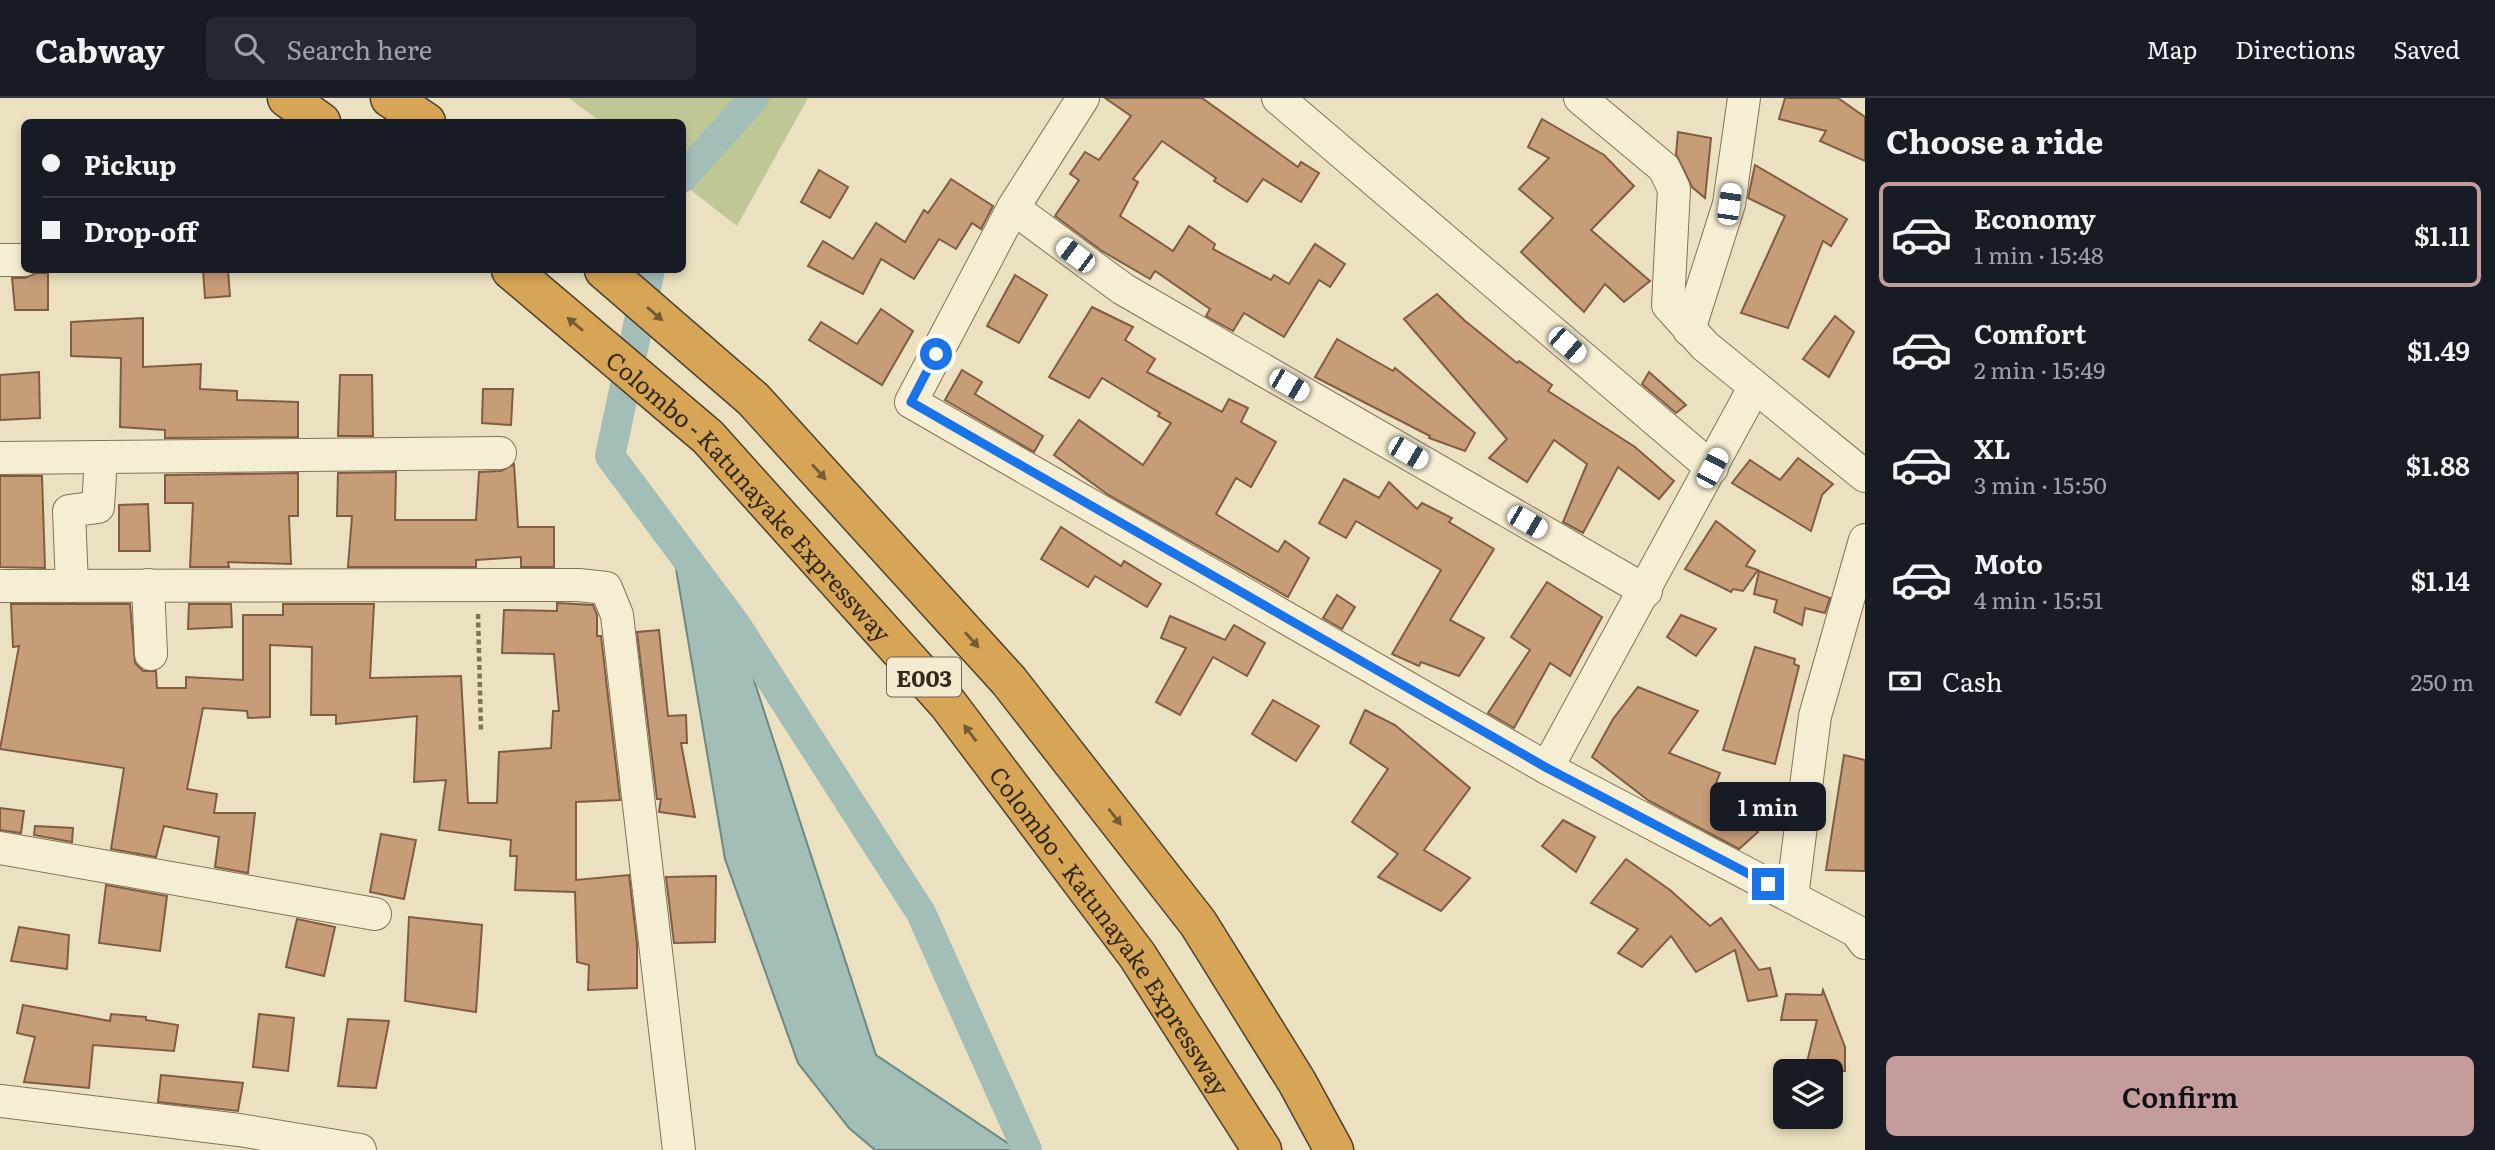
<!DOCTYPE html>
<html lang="en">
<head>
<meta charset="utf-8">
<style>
	:root { --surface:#171b24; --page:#242831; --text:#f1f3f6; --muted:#9ea1a6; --line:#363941; --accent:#c49c9c }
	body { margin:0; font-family:Literata,serif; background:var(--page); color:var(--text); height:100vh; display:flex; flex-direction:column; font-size:26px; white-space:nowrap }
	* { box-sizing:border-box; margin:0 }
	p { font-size:23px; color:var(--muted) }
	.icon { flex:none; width:38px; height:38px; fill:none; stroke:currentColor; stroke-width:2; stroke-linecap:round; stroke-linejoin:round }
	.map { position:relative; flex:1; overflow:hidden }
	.drawer { display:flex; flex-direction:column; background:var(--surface); width:630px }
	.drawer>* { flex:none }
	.guide { position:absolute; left:21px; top:21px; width:665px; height:154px; border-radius:10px; box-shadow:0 4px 10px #0003; display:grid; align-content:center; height:154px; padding:0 21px; background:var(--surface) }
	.controls { position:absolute; left:1773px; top:961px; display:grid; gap:14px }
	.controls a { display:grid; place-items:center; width:70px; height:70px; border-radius:10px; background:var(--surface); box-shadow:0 4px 10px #0003; font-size:35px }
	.end { position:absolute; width:32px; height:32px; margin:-16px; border:9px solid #1a73e8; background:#fff; box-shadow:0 0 0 4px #fff }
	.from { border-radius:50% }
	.bubble { position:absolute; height:49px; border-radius:10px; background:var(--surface); box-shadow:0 4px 10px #0003; font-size:23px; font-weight:600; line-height:49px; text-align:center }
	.car { position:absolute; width:21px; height:42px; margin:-21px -10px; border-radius:9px; box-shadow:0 0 5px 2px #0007; background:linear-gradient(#fff 24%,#345 0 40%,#fff 0 76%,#345 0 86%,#fff 0) }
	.guide b { display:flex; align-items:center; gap:24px; height:66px; font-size:26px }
	.guide b+b { border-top:2px solid var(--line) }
	.guide i { width:18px; height:18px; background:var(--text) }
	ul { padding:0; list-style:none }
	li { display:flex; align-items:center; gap:21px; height:105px; margin:0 14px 10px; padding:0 7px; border:4px solid transparent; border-radius:10px }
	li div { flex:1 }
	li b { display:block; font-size:26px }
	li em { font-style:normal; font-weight:600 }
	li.on { border-color:var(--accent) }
	li>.icon { width:63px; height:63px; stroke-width:1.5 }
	h2 { padding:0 21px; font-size:32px; line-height:84px }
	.pay { display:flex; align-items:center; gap:18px; height:77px; padding:0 21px; font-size:26px }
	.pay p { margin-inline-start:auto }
	.primary-button { display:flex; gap:14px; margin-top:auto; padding:14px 21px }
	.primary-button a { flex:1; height:80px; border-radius:10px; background:var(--accent); color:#111; font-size:28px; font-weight:600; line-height:80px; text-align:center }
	header { display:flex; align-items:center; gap:42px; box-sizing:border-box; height:98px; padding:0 35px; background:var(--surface); border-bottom:2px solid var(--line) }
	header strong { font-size:33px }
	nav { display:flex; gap:38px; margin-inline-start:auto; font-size:24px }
	.search { width:490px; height:63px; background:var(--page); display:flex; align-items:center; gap:18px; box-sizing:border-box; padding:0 24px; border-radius:10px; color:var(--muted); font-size:26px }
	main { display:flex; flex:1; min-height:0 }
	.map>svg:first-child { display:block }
</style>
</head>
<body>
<header>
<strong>Cabway</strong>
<div class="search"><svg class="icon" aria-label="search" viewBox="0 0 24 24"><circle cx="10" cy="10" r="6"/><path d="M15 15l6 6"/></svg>Search here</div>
<nav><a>Map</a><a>Directions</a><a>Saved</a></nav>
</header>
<main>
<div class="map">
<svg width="1865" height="1052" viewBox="0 0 1865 1052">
	<rect width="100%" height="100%" fill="#ebe0c0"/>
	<polygon fill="#bfc895" points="569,0 808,0 737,128 683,86 682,24 601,24"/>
	<polygon fill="#a3bdb7" stroke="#6b8a84" stroke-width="2" points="674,459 736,527 876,957 1018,1052 875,1052 849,1030 798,965 725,761"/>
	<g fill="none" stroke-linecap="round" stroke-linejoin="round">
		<g stroke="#a3bdb7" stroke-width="30">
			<polyline points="682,80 754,0"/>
			<polyline points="650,172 610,358 736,527 921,815 1027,1052"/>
		</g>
	</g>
	<g fill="#c79d78" stroke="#805d41" stroke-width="2">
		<polygon points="1105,0 1202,0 1298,69 1301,64 1319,75 1301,104 1263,81 1247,104 1214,83 1216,80 1162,43 1133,81 1138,84 1120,118 1173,153 1189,128 1215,146 1213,151 1271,182 1274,177 1289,186 1315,146 1345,166 1330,189 1319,182 1284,239 1244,215 1233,233 1206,218 1210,211 1155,173 1150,181 1102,153 1055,118 1079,82 1070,76 1085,54 1099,62 1131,18"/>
		<polygon points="1785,0 1838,0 1865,19 1865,63 1820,43 1826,33 1779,21"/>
		<polygon points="1542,21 1604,57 1634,88 1591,132 1650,183 1624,204 1605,186 1584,214 1521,154 1553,120 1519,91 1549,60 1528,49"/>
		<polygon points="1678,34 1711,40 1705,100 1692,89 1676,56"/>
		<polygon points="1755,67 1847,121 1831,148 1823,143 1788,230 1741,215 1785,118 1748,100"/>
		<polygon points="819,72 848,89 830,120 801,104"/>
		<polygon points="951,81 993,108 981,131 972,125 956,151 939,141 914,181 881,161 863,196 808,168 823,143 853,161 876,125 905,144 924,112 928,115"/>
		<polygon points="203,172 228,172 230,198 205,200"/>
		<polygon points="36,175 48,175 48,212 15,212 12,180 25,180"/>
		<polygon points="1015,177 1047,197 1019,245 987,228"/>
		<polygon points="1437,196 1464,222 1517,265 1519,263 1552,287 1548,293 1635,349 1674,383 1659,401 1618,369 1583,435 1563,424 1587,366 1554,342 1527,384 1489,360 1507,341 1404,221"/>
		<polygon points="1092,209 1133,229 1125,242 1155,261 1147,274 1222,314 1229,301 1248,310 1241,324 1276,344 1251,389 1236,380 1216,416 1278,454 1285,443 1309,460 1288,499 1107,396 1054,357 1079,322 1143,367 1171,325 1158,318 1160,315 1102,280 1089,300 1049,279"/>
		<polygon points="881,211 913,233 882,287 809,242 821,224 857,246"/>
		<polygon points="1835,218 1854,234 1829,279 1803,261"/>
		<polygon points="143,220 143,269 201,266 200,291 237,293 237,302 298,304 298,339 165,340 165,332 120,329 121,260 71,258 71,224"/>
		<polygon points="1337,241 1393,273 1395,270 1475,335 1465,353 1429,340 1430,338 1315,279"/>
		<polygon points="962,272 982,284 975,296 1043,338 1034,354 945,302"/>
		<polygon points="39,274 40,320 0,322 0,277"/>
		<polygon points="1649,274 1686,307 1676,315 1642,286"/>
		<polygon points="340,277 372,277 373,338 338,338"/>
		<polygon points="483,291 513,291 511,327 482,325"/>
		<polygon points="1798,360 1833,386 1822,397 1811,433 1732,385 1750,362 1780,382"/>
		<polygon points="514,366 518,429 554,429 554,469 521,469 521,459 476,462 476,469 348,469 352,418 337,418 338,375 396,374 395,422 476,422 479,374 501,373"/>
		<polygon points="298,375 298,418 289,418 291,466 228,464 229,469 190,469 193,405 165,405 165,377"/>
		<polygon points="0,378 42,378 45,470 0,469"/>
		<polygon points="1344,381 1379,400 1389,384 1417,411 1422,405 1452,420 1449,424 1494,451 1450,522 1484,540 1459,578 1421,564 1419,568 1392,556 1441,472 1356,423 1346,440 1319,425"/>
		<polygon points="148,406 150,453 119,453 119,407"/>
		<polygon points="1716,423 1755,453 1746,468 1758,472 1743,493 1733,491 1731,494 1685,471"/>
		<polygon points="1061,429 1121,468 1124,463 1161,486 1147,509 1095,478 1088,489 1041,461"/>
		<polygon points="1759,473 1830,500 1825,515 1805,510 1802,527 1774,514 1777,502 1754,496"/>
		<polygon points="1547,484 1602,519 1570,578 1550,565 1514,630 1488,615 1530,552 1511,539"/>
		<polygon points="1337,497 1355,509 1342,531 1323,520"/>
		<polygon points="557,505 593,507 597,517 597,538 601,538 620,702 576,704 576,782 629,777 637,846 637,890 588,892 589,867 577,864 575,794 515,792 517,758 510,758 511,742 439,732 446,682 414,684 417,618 336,626 336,617 311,617 312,549 270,547 270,619 248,620 247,613 203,610 187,691 217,696 214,715 255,715 248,775 215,769 219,739 164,728 156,759 111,751 124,670 0,651 19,548 13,549 11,506 130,506 135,565 143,573 156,573 157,590 186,590 186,579 243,582 243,517 283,517 283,506 374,506 370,580 461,578 468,705 497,705 499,654 551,650 553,613 559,613 554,556 502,555 504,512 557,513"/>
		<polygon points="231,506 232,529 188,531 189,506"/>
		<polygon points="1681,517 1716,531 1696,558 1667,539"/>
		<polygon points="1170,518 1225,542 1234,527 1265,545 1247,578 1213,559 1180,617 1156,604 1186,550 1161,540"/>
		<polygon points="659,532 668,618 686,617 687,645 681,645 695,719 659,714 661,701 657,701 637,534"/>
		<polygon points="1755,549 1795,561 1794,566 1799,568 1775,666 1723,652"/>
		<polygon points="1638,589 1698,613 1669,655 1720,675 1714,690 1758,734 1739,751 1649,703 1592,659 1613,621"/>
		<polygon points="1273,602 1319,628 1296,663 1252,636"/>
		<polygon points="1365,612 1395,627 1470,690 1424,752 1470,780 1441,813 1378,779 1398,756 1352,724 1388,671 1350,645"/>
		<polygon points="1844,657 1865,662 1865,773 1826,772"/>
		<polygon points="0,710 24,713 21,735 0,732"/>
		<polygon points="1563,722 1595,739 1576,774 1542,748"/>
		<polygon points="35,728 73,730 72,744 34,737"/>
		<polygon points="381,736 416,742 404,801 370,794"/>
		<polygon points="1626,761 1670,792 1710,828 1721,820 1759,872 1770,870 1777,898 1748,903 1735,852 1696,874 1671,838 1642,869 1618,855 1638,831 1591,805"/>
		<polygon points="716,778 715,844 674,845 666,779"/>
		<polygon points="106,787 167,798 160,853 99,845"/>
		<polygon points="409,819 482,827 476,914 405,903"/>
		<polygon points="297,821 335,829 324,878 286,869"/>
		<polygon points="19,829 69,837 67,871 11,863"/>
		<polygon points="1823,892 1845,949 1845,973 1805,973 1817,922 1781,922 1786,896 1822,897"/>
		<polygon points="23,907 110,923 111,916 146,919 146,922 178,927 174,953 93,947 89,990 24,984 35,939 17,935"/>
		<polygon points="259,916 294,920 288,973 253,969"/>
		<polygon points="348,921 389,923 376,990 338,988"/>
		<polygon points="161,977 243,985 238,1013 158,1004"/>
	</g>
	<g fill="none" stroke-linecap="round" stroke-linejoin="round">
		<g stroke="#837259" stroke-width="34">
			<g id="street">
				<polyline points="1083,0 1013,110 911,304 1547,670 1856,833 1865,845"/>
				<polyline points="1278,0 1712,370"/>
				<polyline points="1580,0 1664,70 1674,91 1668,207 1705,248 1865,378"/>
				<polyline points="1013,110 1123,191 1646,493"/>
				<polyline points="0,162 24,162"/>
				<polyline points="1689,232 1729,106 1744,0"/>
				<polyline points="0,360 500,355"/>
				<polyline points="148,487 151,556"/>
				<polyline points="0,488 579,487 606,490 617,517 679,1052"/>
				<polyline points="72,488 69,413 98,409 101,359"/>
				<polyline points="1547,670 1754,290"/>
				<polyline points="0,750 375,816"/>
				<polyline points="1792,799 1815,618 1865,442"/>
				<polyline points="0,1003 239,1032 360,1052"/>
			</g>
		</g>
		<g stroke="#50402e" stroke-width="41">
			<g id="highway">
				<polyline points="287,0 321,24"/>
				<polyline points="390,0 426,24"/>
				<path id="s1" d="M 511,172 L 708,339 L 948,606 L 1137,857 L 1262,1052"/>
				<polyline points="604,172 753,301 1009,583 1198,825 1297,984 1334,1052"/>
			</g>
		</g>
		<polyline stroke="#837259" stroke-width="4.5" stroke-dasharray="5 3.5" stroke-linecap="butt" points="478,516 481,633"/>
		<use href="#street" stroke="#f6eed3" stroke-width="32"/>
		<use href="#highway" stroke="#d6a555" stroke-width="38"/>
	</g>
	<defs><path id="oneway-solid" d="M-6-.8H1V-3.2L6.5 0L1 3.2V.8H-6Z" transform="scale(1.75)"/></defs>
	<g fill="#745b33">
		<use href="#oneway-solid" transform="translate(655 216) rotate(41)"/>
		<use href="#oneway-solid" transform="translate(575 226) rotate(-140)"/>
		<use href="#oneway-solid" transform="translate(819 374) rotate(48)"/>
		<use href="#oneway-solid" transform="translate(972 542) rotate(48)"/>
		<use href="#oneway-solid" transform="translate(970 635) rotate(-127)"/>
		<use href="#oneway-solid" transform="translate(1115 719) rotate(52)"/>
	</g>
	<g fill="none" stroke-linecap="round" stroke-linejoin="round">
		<polyline stroke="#1a73e8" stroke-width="9" points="936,256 911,304 1547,670 1768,786"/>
	</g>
	<g text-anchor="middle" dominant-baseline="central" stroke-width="5" stroke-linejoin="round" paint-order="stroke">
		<rect fill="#f3eacf" stroke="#6d6352" stroke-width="2" x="887" y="559.5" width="74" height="39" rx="5"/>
		<g font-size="23" font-weight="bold" fill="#33291d">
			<text x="924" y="579">E003</text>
		</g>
		<g font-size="24" fill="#33291d" stroke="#f3eacf">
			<text stroke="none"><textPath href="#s1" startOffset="329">Colombo - Katunayake Expressway</textPath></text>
			<text stroke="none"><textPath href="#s1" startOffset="896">Colombo - Katunayake Expressway</textPath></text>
		</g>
	</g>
</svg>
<div class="controls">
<a><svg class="icon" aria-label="layers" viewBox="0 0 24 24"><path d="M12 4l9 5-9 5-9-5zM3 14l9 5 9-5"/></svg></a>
</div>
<i class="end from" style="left:936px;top:256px"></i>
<i class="end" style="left:1768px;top:786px"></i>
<div class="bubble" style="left:1710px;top:684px;width:116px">1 min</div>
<i class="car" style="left:1729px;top:106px;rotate:8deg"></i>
<i class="car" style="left:1075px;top:157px;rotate:307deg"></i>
<i class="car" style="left:1567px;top:247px;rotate:131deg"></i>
<i class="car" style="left:1289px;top:287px;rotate:120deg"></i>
<i class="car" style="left:1408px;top:355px;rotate:120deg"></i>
<i class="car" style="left:1712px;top:370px;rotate:28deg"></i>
<i class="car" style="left:1527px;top:424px;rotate:120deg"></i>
<div class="guide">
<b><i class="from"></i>Pickup</b>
<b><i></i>Drop-off</b>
</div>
</div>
<section class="drawer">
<h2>Choose a ride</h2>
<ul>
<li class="on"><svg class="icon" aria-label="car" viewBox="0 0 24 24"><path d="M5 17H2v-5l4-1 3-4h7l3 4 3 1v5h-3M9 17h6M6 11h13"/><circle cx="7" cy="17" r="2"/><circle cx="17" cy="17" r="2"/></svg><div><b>Economy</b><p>1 min · 15:48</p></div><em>$1.11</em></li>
<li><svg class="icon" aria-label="car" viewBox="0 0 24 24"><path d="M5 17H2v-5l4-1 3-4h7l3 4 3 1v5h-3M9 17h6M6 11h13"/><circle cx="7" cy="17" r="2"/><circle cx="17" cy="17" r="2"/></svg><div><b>Comfort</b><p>2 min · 15:49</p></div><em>$1.49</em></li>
<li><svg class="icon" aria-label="car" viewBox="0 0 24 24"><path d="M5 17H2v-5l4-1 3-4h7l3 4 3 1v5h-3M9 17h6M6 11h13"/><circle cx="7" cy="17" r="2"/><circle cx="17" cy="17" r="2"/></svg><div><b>XL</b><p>3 min · 15:50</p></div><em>$1.88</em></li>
<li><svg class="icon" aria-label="car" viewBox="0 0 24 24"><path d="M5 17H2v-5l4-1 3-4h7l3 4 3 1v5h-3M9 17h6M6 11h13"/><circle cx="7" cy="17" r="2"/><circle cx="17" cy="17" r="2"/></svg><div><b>Moto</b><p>4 min · 15:51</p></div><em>$1.14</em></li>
</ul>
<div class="pay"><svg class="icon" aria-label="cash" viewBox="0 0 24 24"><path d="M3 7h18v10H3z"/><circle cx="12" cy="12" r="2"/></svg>Cash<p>250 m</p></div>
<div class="primary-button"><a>Confirm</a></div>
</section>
</main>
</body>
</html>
